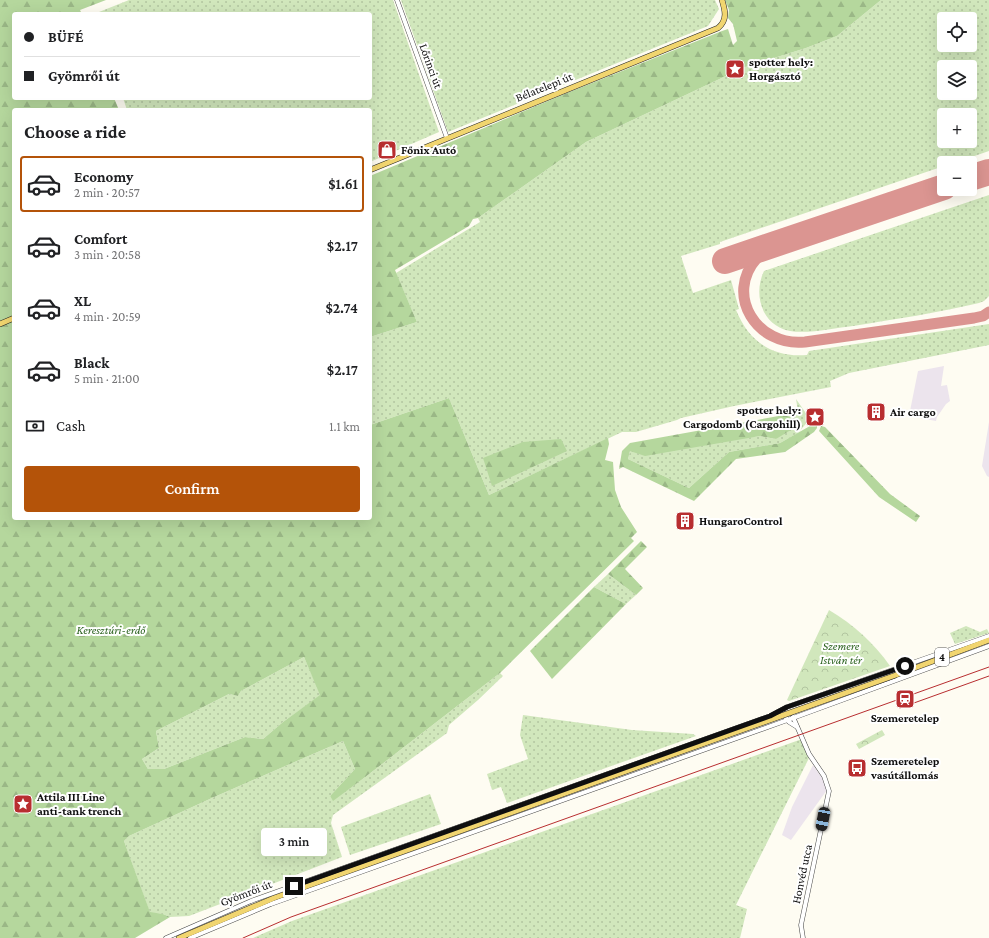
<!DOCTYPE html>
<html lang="en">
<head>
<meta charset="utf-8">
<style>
	:root { --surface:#fff; --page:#f6f6f6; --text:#202124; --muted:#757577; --line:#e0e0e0; --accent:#b45309 }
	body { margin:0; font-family:"Crimson Pro",serif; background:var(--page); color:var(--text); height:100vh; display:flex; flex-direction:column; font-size:15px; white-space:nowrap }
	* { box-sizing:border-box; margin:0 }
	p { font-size:13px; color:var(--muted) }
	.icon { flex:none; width:22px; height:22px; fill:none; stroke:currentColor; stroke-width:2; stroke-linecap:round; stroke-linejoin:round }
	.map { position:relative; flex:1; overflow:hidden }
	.sheet { position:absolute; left:12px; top:108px; width:360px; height:412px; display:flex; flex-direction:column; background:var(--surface); border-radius:4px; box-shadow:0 4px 16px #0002 }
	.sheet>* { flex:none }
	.banner { position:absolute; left:12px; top:12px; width:360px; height:88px; border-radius:4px; box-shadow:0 4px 16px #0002; display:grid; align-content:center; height:88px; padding:0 12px; background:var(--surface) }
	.tools { position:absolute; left:937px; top:12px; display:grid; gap:8px }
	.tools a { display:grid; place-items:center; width:40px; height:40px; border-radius:4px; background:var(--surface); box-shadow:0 4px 16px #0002; font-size:20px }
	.end { position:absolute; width:18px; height:18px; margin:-9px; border:5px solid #0f0f0f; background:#fff; box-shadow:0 0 0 2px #fff }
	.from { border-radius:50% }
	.bubble { position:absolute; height:28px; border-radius:4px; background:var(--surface); box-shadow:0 4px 16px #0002; font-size:13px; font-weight:600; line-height:28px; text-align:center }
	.car { position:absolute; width:12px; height:24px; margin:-12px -6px; border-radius:5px; box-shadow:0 0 3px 1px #0007; background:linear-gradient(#222 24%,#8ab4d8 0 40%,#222 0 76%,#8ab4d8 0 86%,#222 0) }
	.banner b { display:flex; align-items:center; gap:14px; height:38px; font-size:15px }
	.banner b+b { border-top:1px solid var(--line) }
	.banner i { width:10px; height:10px; background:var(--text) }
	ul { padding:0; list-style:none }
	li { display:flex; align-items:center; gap:12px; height:56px; margin:0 8px 6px; padding:0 4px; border:2px solid transparent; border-radius:4px }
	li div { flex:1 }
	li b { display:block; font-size:15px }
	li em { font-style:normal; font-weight:600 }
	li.selected { border-color:var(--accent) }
	li>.icon { width:36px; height:36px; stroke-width:1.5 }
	h2 { padding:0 12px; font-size:18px; line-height:48px }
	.pay { display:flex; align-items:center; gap:10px; height:44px; padding:0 12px; font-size:15px }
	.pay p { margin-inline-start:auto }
	.cta { display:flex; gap:8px; margin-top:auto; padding:8px 12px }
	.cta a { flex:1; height:46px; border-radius:4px; background:var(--accent); color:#fff; font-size:16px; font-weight:600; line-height:46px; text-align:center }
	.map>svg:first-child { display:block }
</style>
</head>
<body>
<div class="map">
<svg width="989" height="938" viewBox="0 0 989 938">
	<defs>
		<pattern id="grass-dots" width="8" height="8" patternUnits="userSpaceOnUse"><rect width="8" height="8" fill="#d1e7bc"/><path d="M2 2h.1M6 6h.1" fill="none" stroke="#b2c5a0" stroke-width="1.8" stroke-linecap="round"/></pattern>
		<pattern id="forest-firs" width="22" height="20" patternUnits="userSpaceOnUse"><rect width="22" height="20" fill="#b5d79d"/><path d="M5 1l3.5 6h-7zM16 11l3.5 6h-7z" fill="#9ab786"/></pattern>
		<pattern id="park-crowns" width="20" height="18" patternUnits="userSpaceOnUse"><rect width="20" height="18" fill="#d1e7bc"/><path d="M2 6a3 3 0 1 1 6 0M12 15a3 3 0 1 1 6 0" fill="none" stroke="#b2c5a0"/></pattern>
	</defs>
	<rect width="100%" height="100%" fill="#fefcf2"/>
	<g fill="#ece4ed">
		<polygon points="944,366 941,386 947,385 950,401 946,404 937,417 936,421 909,416 918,371"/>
		<polygon points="989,422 989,477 987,476 982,466"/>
		<polygon points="813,765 825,782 827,790 791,840 782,835 792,807"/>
	</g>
	<g fill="url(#grass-dots)" fill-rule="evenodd">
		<polygon points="129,0 393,0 439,132 370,162 370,110 127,110 123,98 370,98 370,14 94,14"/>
		<polygon points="401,0 715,0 719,9 708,26 448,132"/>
		<path d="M 881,0 L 989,0 L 989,151 L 954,163 L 944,163 L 944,166 L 720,242 L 720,244 L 681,256 L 693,293 L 731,280 L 739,309 L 736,310 C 749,342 773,358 807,355 L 809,351 L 989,324 L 989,345 L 849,373 L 830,381 L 831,387 L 734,406 L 681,418 L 677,420 L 636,432 L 622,432 L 489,495 L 449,398 L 370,425 L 370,337 L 417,322 L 396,273 L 480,222 L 478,218 L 586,142 L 745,67 L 806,48 L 837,36 ZM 944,19 L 970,19 L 970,45 L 944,45 ZM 944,67 L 970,67 L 970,93 L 944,93 ZM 944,115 L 970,115 L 970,141 L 944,141 Z"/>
		<path d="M 989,195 L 989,296 L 984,301 L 979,303 C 937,313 896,319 853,326 C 835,328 808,334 790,331 C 761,325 753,294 764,271 Z"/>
		<polygon points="796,399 810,419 798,433 780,443 729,452 689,488 628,459 630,451 760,436 776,439 790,417 784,415 798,411"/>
		<polygon points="608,574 636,595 626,604 594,587"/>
		<polygon points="966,626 980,632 987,629 989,633 955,644 950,633"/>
		<polygon points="304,657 321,695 283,722 263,739 245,737 164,769 148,769 142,759 159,748 156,731 229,694 238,696 241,691"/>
		<polygon points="500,673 503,676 478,700 449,725 447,733 333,815 331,823 342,857 189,916 170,917 163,914 150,913 124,841 129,836 212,798 343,741 355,769 330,796 333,800 364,778"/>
		<polygon points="523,715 632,730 693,734 696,736 507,803 501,787 492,790 487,774 528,759 520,735"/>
		<polygon points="802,739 810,756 736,905 747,909 740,938 253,938 292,921"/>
		<polygon points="430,794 441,824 350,855 341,827"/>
	</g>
	<g fill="url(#forest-firs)" fill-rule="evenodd">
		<path d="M 0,0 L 106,0 L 80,10 L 82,14 L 14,14 L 14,98 L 114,98 L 119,110 L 14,110 L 14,518 L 370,518 L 370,425 L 449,398 L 489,495 L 608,438 L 609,444 L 605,460 L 613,462 L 615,490 L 621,507 L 637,532 L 631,538 L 634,541 L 500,673 L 364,778 L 333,801 L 330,796 L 355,769 L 343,741 L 212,798 L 129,836 L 124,841 L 150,912 L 163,914 L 170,917 L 135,938 L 0,938 ZM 304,657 L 320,695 L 283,722 L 263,739 L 245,737 L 164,769 L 148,769 L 142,759 L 159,748 L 156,731 L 229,694 L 238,696 L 241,691 Z"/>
		<polygon points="725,0 881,0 837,36 806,48 745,67 586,142 478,218 473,219 469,226 395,270 417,322 370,337 370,176 567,93 722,31 728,29 733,45 737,41 733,24 728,18 729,10"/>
		<polygon points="784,415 790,417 794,428 776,439 760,436 645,456 630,451 628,459 689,488 729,452 780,443 817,422 817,428 814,432 785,452 736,459 694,501 623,467 619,469 622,451 630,443"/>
		<polygon points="821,426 825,427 890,494 920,516 916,522 879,497 819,431"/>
		<polygon points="561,439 567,451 492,486 483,458 523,442"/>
		<polygon points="641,541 647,547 625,569 643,588 636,595 608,574"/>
		<polygon points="594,587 626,604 552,679 530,651"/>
	</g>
	<g fill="url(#park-crowns)">
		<path d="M 829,610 C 854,625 874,643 890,666 L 789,701 L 787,700 Z"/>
		<polygon points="882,730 885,735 859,749 856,744"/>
	</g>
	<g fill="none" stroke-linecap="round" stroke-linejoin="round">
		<path stroke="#db9591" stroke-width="11" d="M 779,243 C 771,247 763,251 757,258 C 724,295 757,347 805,342 L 974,318 L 983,316 L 989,312"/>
		<g stroke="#db9591" stroke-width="26">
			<polyline points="970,178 989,172"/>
			<polyline points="725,261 944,187"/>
		</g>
		<g stroke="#424242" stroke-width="5">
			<g id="minor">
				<polyline points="397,0 447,138"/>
				<polyline points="782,712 789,722 797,727"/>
				<polyline points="793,717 809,754 824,776 829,791 801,925 803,938"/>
				<polyline points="166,938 251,901 770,716 787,707 989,636"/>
				<polyline points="190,938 271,904 793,718 989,646"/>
			</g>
		</g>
		<g stroke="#202020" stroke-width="6">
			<g id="major">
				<path d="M 370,170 L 718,28 C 728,20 725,10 722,0"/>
				<polyline points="0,324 14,318"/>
				<polyline points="896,675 989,640"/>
				<polyline points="179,938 274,898 649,763"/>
			</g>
		</g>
		<use href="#minor" stroke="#fff" stroke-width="4"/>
		<use href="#major" stroke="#f1d56f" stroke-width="5"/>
		<g stroke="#b82e30" stroke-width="1">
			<polyline points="900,708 989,676"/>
			<polyline points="243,938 291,917 989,667"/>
		</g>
		<g stroke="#202020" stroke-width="6" stroke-linecap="butt">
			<polyline id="major-bridge" points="649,763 896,675"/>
		</g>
		<use href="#major-bridge" stroke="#f1d56f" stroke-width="5"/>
	</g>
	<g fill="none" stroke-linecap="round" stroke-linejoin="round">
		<polyline stroke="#0f0f0f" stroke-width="5" points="294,886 770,716 787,707 905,666"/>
	</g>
	<defs>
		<g id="sight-square" transform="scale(1)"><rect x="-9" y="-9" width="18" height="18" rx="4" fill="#b82e30" stroke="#fff"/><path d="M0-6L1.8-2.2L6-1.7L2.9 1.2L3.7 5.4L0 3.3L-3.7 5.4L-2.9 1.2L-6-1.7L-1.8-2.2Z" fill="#fff"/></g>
		<g id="shop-square" transform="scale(1)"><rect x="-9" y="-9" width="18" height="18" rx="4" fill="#b82e30" stroke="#fff"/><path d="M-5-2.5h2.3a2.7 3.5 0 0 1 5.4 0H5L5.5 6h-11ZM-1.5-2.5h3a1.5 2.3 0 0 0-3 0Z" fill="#fff"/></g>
		<g id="building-square" transform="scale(1)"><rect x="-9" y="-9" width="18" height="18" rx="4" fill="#b82e30" stroke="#fff"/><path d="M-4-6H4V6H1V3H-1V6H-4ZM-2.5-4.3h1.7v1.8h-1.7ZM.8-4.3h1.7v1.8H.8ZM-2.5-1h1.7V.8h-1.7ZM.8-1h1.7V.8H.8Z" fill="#fff"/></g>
		<g id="station-square" transform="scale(1)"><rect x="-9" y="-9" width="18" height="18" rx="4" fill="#b82e30" stroke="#fff"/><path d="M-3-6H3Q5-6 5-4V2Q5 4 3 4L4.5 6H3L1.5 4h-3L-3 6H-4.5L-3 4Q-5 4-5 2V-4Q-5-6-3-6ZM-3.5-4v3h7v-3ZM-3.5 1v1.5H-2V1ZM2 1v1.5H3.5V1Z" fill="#fff"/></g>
		<g id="bus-square" transform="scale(1)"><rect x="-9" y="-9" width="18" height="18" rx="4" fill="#b82e30" stroke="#fff"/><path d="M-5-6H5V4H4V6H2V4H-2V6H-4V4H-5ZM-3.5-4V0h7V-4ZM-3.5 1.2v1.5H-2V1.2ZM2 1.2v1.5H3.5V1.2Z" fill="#fff"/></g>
	</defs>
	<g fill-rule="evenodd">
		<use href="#sight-square" x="735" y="69"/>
		<use href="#shop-square" x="387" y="150"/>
		<use href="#building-square" x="876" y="412"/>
		<use href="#sight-square" x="815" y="417"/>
		<use href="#building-square" x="685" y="521"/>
		<use href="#station-square" x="905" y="699"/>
		<use href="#bus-square" x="857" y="768"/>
		<use href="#sight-square" x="23" y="804"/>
	</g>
	<g text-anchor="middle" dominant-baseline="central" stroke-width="4" stroke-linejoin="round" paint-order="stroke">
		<rect fill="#fff" stroke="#575757" stroke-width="1" x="935" y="648" width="14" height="18" rx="3"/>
		<g font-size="11" font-weight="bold" fill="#0f0f0f">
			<text x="942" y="657">4</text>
		</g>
		<g font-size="12" font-weight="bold" fill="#0f0f0f" stroke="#fff" text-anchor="start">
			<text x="749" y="62">spotter hely:<tspan x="749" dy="14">Horgásztó</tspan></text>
			<text x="401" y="150">Főnix Autó</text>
			<text x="801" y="410" text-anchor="end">spotter hely:<tspan x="801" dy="14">Cargodomb (Cargohill)</tspan></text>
			<text x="890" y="412">Air cargo</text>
			<text x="699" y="521">HungaroControl</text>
			<text x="905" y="718" text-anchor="middle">Szemeretelep</text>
			<text x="871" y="761">Szemeretelep<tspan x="871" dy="14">vasútállomás</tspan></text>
			<text x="37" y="797">Attila III Line<tspan x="37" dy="14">anti-tank trench</tspan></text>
		</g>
		<g font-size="12" fill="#0f0f0f" stroke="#fff">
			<text transform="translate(431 66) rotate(70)">Lőrinci út</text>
			<text transform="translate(544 87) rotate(-22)">Bélatelepi út</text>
			<text transform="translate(802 874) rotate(-78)">Honvéd utca</text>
			<text transform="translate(246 893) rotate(-21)">Gyömrői út</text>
		</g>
		<g font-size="12" font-style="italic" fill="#2e6422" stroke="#fff">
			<text x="111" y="630">Keresztúri-erdő</text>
			<text x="841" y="646">Szemere<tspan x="841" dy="14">István tér</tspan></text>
		</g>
	</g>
</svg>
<div class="tools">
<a><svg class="icon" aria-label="locate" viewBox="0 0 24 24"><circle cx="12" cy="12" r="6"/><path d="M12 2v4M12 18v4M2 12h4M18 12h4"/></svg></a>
<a><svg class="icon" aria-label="layers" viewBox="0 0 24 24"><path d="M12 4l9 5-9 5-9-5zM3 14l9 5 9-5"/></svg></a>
<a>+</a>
<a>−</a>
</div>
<i class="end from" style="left:905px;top:666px"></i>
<i class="end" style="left:294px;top:886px"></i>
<div class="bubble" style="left:261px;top:828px;width:66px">3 min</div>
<i class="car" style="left:823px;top:819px;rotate:191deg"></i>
<div class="banner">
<b><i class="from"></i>BÜFÉ</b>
<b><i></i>Gyömrői út</b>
</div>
<section class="sheet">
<h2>Choose a ride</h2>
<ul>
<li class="selected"><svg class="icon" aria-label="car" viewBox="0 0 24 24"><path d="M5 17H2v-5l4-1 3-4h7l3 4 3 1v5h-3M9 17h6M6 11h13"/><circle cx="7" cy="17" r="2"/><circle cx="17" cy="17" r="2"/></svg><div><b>Economy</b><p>2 min · 20:57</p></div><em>$1.61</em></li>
<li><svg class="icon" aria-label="car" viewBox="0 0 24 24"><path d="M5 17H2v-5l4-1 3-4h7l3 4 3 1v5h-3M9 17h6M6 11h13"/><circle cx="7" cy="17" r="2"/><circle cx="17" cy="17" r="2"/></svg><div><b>Comfort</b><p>3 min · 20:58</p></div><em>$2.17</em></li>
<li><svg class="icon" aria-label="car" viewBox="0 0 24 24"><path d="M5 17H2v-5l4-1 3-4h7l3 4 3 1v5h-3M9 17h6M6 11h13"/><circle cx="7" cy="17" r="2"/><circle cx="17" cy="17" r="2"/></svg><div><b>XL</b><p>4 min · 20:59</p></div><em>$2.74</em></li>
<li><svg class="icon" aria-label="car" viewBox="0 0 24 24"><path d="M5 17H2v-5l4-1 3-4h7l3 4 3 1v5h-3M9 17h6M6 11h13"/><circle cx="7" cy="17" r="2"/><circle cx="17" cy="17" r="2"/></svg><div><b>Black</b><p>5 min · 21:00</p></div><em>$2.17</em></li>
</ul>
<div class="pay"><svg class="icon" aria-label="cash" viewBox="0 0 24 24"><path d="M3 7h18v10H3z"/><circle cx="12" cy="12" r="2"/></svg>Cash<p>1.1 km</p></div>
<div class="cta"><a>Confirm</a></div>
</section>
</div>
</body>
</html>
